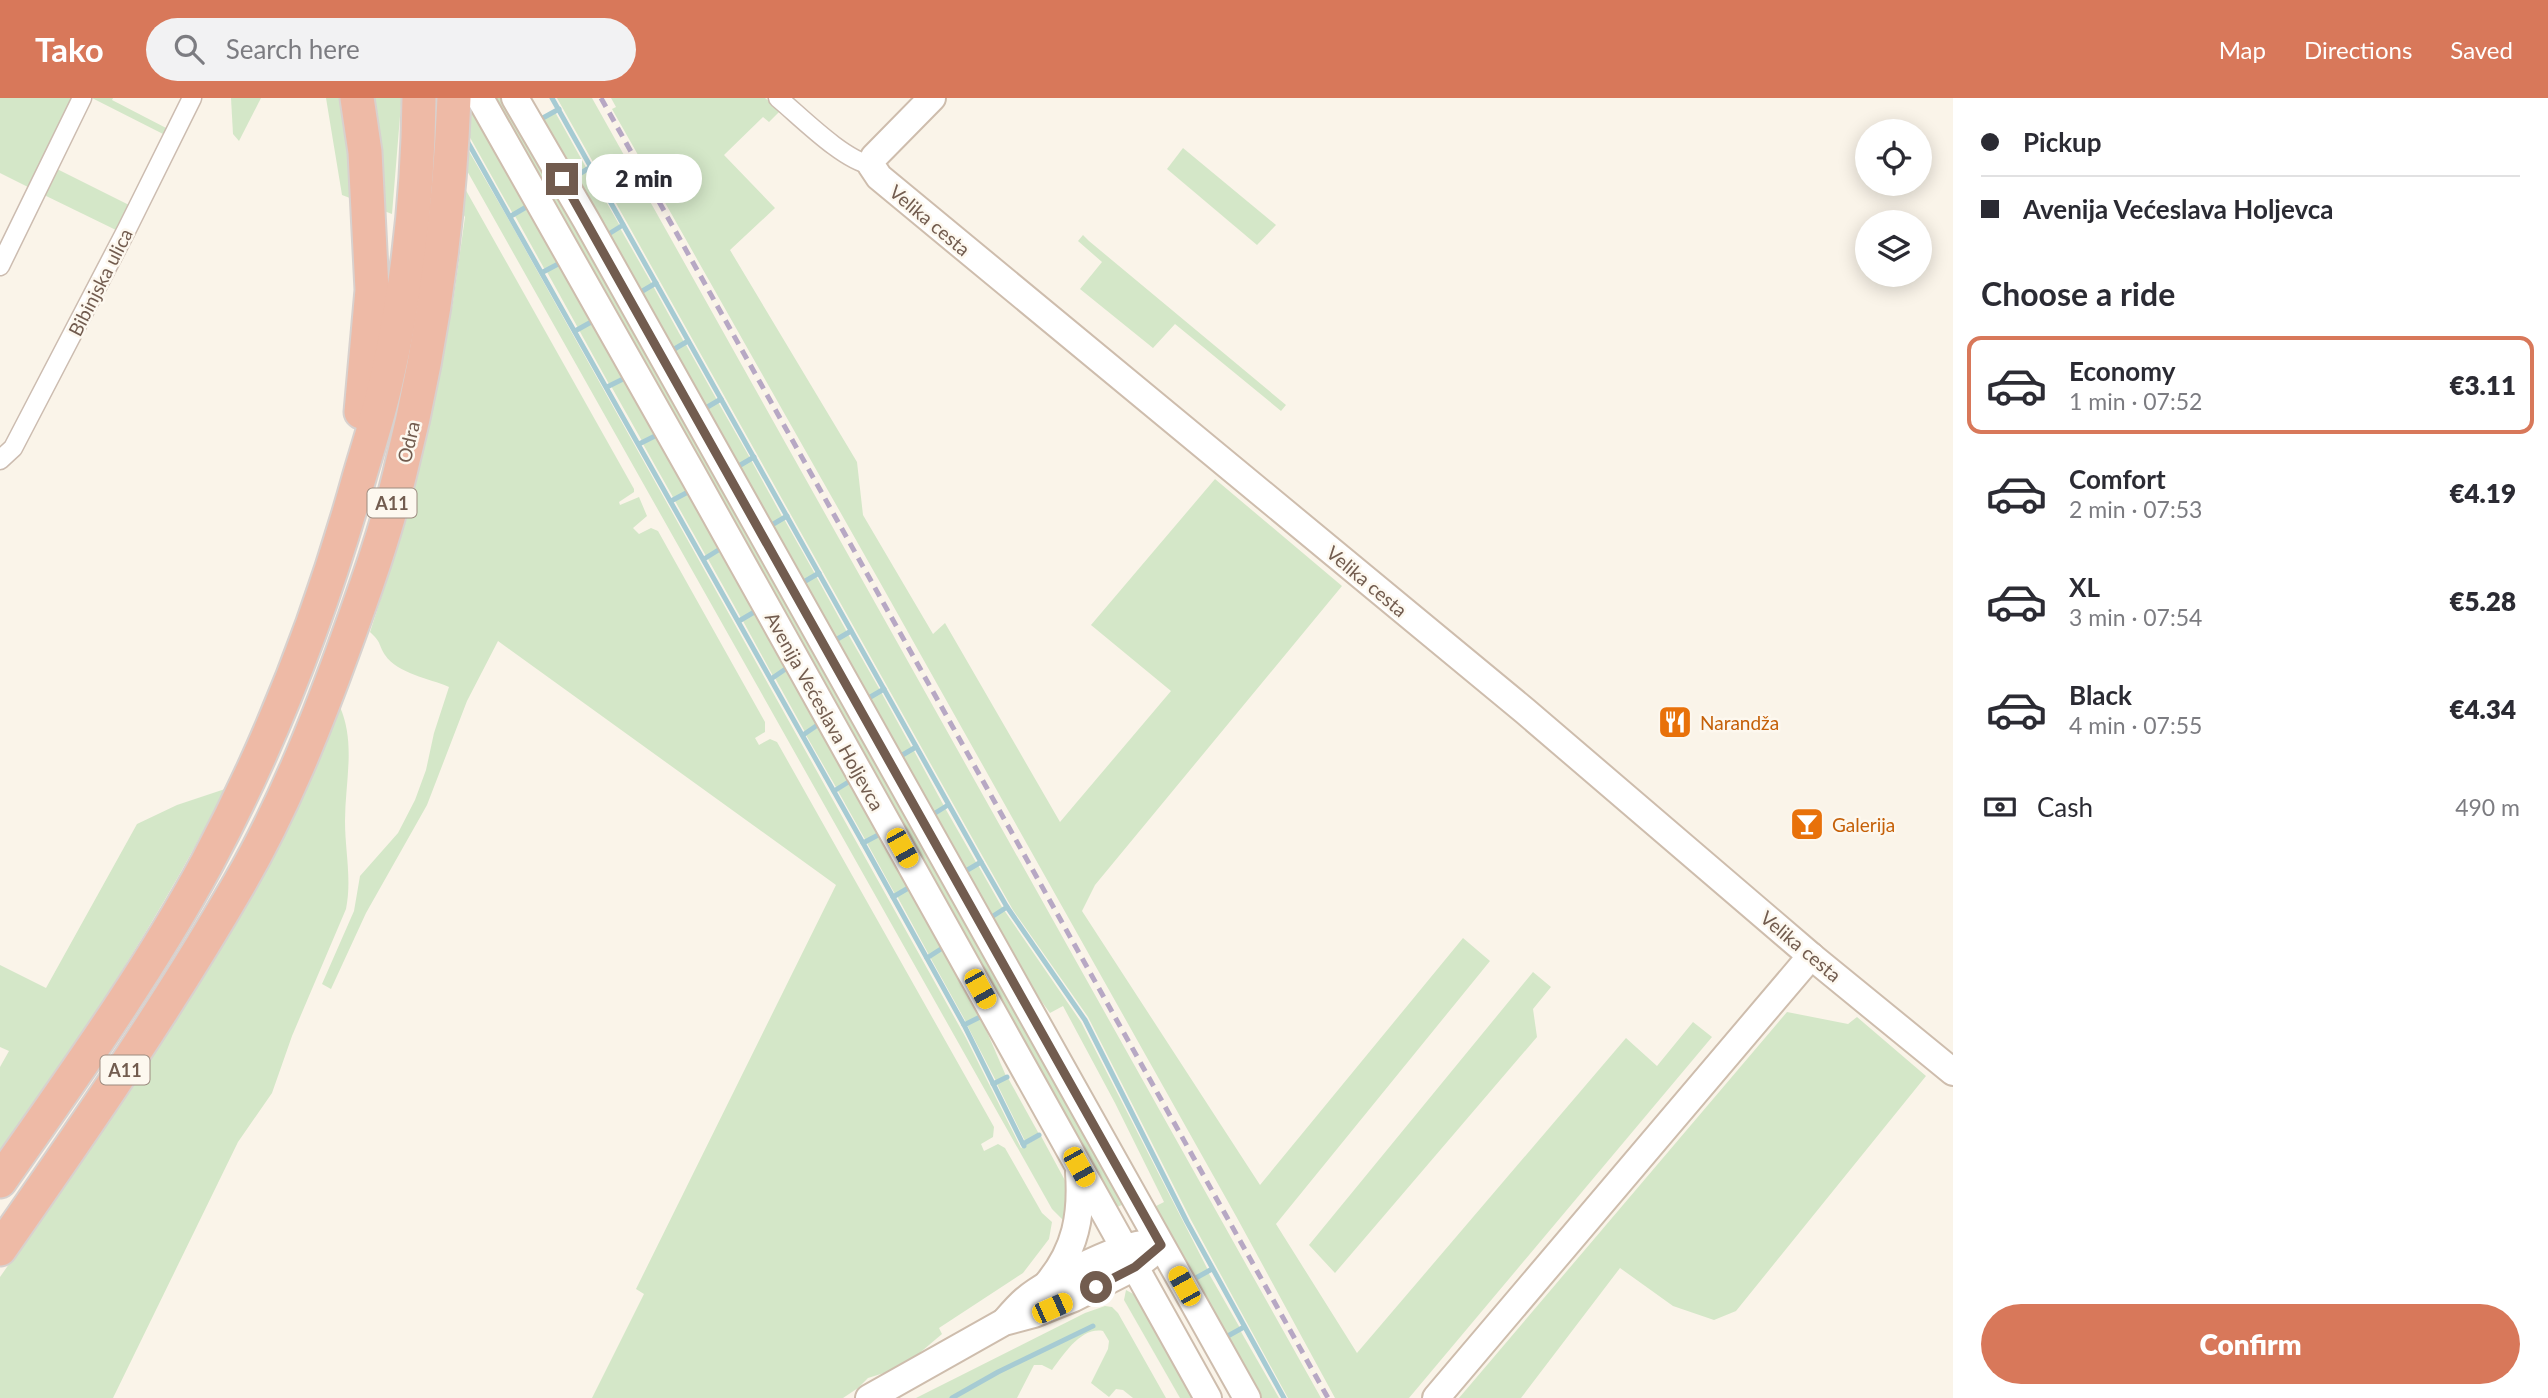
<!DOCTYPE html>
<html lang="en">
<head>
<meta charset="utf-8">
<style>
	:root { --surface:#fff; --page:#f2f2f3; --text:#2b2b33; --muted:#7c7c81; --line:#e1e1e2; --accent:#d8785a }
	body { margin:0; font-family:Lato,sans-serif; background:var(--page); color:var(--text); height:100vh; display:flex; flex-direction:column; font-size:26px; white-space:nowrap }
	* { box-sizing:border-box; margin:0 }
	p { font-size:23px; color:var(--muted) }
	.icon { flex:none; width:38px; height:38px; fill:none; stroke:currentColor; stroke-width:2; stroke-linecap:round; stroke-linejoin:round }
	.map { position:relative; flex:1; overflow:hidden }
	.side { display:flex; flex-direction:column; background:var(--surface); width:595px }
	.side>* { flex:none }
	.top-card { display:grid; align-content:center; height:154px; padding:0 28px; background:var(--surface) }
	.controls { position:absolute; left:1855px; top:21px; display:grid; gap:14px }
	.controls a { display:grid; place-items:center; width:77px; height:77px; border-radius:50%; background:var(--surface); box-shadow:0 4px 18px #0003; font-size:35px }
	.end { position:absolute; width:32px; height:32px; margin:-16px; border:9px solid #725c4f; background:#fff; box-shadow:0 0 0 4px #fff }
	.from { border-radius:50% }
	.bubble { position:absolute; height:49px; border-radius:24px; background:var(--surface); box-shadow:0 4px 18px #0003; font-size:23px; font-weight:800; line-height:49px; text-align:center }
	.car { position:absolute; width:21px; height:42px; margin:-21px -10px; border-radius:9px; box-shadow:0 0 5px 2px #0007; background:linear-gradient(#f5c518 24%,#345 0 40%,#f5c518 0 76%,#345 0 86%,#f5c518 0) }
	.top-card b { display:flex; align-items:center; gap:24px; height:66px; font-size:26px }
	.top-card b+b { border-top:2px solid var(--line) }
	.top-card i { width:18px; height:18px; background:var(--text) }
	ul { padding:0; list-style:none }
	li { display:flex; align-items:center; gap:21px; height:98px; margin:0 14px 10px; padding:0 14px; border:4px solid transparent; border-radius:14px }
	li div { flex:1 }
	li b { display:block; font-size:26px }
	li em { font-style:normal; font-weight:800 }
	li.current { border-color:var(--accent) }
	li>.icon { width:63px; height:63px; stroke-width:1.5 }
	h2 { padding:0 28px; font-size:32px; line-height:84px }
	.pay { display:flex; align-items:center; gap:18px; height:77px; padding:0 28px; font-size:26px }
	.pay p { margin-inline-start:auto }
	.cta { display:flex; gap:14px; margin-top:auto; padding:14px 28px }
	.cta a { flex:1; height:80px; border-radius:42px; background:var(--accent); color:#fff; font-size:28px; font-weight:800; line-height:80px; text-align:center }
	header { display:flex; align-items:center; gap:42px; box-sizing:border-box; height:98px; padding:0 35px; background:var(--accent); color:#fff }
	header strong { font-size:33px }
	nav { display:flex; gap:38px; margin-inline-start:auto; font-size:24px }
	.search { width:490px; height:63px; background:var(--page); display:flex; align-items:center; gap:18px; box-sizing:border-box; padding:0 24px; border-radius:38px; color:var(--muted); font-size:26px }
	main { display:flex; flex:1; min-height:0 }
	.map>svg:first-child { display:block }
</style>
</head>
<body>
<header>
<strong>Tako</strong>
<div class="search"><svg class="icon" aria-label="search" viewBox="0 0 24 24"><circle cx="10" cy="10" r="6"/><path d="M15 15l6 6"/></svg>Search here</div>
<nav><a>Map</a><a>Directions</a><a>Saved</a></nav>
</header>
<main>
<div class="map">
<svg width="1953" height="1300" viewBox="0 0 1953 1300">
	<rect width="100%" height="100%" fill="#faf4e9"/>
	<g fill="#d4e7c8">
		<polygon points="0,0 74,0 32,91 0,75"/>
		<polygon points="92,0 113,0 112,2 170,32 167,38"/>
		<polygon points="231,0 261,0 239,43 233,36"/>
		<path d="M 326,0 L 414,0 L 634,391 L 634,394 L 619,404 L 620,407 L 639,399 L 647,418 L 633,430 L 639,436 L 651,430 L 658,433 L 765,624 L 765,634 L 755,640 L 759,647 L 770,641 L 777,644 L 994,1029 L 993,1039 L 981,1046 L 984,1053 L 998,1046 L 1005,1050 L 1042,1115 L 1052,1124 L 1049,1141 L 1023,1175 L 939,1230 L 942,1236 L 903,1269 L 868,1280 L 858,1290 L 843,1300 L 592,1300 L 644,1196 L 636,1191 L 836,787 L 498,543 L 467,603 L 427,707 L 366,815 L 331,891 L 322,886 L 354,813 L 360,778 L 398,735 L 415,702 L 426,672 L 434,635 L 449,589 C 429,580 398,576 385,557 C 378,546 382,545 370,534 L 411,407 L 435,299 L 453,204 L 465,119 L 401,6 L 392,116 L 342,97 Z"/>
		<polygon points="426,0 438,0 506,117 966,940 1021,1050 1041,1038 1068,1088 1073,1118 1063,1122 1052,1111"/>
		<polygon points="467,0 528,107 513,116 468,36"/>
		<polygon points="492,0 504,0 1124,1106 1115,1110"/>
		<polygon points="557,0 592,0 1321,1300 1288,1300 1191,1122 1088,919 1013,812 979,752"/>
		<polygon points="611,0 765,0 781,12 769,24 763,19 724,57 775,110 730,152 857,364 863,417 933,536 945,525 1060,724 1171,593 1091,527 1215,381 1342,488 1095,787 1082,813 1260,1087 1463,840 1490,863 1276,1126 1357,1255 1626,940 1657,968 1693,924 1712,939 1409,1300 1335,1300 1236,1118 877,479 612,11 616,9"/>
		<polygon points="555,14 587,71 573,78 542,22"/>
		<polygon points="72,27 78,30 57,71 133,109 118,133 40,95"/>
		<polygon points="1183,50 1276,127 1257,147 1167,71"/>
		<polygon points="588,72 620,128 606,136 575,80"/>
		<polygon points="529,110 560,163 545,172 515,118"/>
		<polygon points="620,130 652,186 638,194 608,138"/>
		<polygon points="1083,137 1089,143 1286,307 1281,313 1175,226 1153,250 1080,191 1102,164 1078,143"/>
		<polygon points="560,166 593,222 578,230 547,174"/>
		<polygon points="653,188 684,244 670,251 640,196"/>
		<polygon points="593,225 624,278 609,286 579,232"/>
		<polygon points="685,245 717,302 703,310 672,254"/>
		<polygon points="625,281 657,336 642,343 611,288"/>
		<polygon points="718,304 750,360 736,368 705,312"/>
		<polygon points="658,339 688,392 674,401 643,346"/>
		<polygon points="751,362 783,420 769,427 738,370"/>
		<polygon points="689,395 720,450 706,458 675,403"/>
		<polygon points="784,421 815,476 801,484 771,429"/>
		<polygon points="721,452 755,511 741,520 708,461"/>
		<polygon points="816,478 847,534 833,542 803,486"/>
		<polygon points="756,515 787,569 773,578 743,523"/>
		<polygon points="848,536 880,592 866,600 835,544"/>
		<polygon points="788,572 818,625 805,634 775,580"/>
		<polygon points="881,594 912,650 898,658 868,602"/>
		<path d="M 340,609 C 356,646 345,684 345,723 C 345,753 352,781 346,811 L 292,938 L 272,995 L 238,1044 L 113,1300 L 0,1300 L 0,1179 L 137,983 L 224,844 L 262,774 Z"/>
		<polygon points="820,628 850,681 837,691 806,637"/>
		<polygon points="913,651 944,708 931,716 900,659"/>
		<polygon points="851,684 880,734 866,743 838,693"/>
		<path d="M 225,691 C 160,821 81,938 0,1058 L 0,969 L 9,953 L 0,949 L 0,867 L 46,890 L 137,726 L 177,707 Z"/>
		<polygon points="945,710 977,766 963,773 933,718"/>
		<polygon points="881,737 909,787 895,796 867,745"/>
		<polygon points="978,767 1003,811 988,819 965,776"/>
		<polygon points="910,790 944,848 929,857 897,798"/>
		<polygon points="1004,812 1081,924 1208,1172 1193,1180 1152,1110 1164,1104 1115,1005 1063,908 1050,915 1025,881 990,821"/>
		<polygon points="944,851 978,912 979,918 966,924 930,859"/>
		<polygon points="1533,874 1551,889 1533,911 1537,939 1335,1175 1309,1147"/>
		<polygon points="1787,914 1848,926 1857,919 1926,978 1736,1213 1714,1222 1673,1208 1620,1170 1521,1300 1459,1300"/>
		<polygon points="981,920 1006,978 996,983 967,927"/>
		<polygon points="1008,980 1039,1036 1025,1043 997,986"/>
		<polygon points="1208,1174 1240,1230 1225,1238 1195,1182"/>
		<polygon points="1126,1192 1137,1198 1196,1300 1180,1300 1124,1202"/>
		<path d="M 1105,1208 L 1112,1209 L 1118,1215 L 1166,1300 L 1133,1300 L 1123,1292 L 1116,1291 L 1109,1299 L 1091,1285 L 1108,1251 L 1109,1243 L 1103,1233 C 1081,1229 1064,1256 1052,1272 L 1042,1267 L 1034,1267 L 1017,1300 L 916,1300 L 1085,1215 Z"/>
		<polygon points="1240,1232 1279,1300 1260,1300 1229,1245 1227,1240"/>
	</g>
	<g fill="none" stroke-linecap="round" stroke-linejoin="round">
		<g stroke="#a6cbd3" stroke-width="5">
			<polyline points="552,0 981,764 1007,809 1085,922 1187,1124 1284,1300"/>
			<polyline points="541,21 559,11"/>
			<polyline points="466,41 863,745 964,927 1024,1048"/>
			<polyline points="574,79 591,69"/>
			<polyline points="511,118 528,108"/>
			<polyline points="607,137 623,127"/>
			<polyline points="543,174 560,165"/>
			<polyline points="639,195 656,185"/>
			<polyline points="575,233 593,223"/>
			<polyline points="671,253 688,243"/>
			<polyline points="607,289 625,280"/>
			<polyline points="704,311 721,301"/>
			<polyline points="639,346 657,337"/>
			<polyline points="737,369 754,359"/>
			<polyline points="671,403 688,394"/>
			<polyline points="770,428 787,418"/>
			<polyline points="704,461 720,451"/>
			<polyline points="802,485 819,475"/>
			<polyline points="739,523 756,513"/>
			<polyline points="834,543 851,533"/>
			<polyline points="771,581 787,570"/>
			<polyline points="867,601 884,591"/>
			<polyline points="803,637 819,626"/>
			<polyline points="899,659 916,649"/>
			<polyline points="834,693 850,683"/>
			<polyline points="932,717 948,707"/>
			<polyline points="863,745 880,736"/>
			<polyline points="964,774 981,764"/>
			<polyline points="893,799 910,789"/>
			<polyline points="990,820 1007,809"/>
			<polyline points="927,860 944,849"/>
			<polyline points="964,927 980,919"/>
			<polyline points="993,986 1007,979"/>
			<polyline points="1023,1046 1039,1037"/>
			<polyline points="1194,1181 1212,1171"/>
			<polyline points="1226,1239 1244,1229"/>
			<polyline points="952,1300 998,1274 1093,1228"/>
		</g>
		<g stroke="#ccbcb0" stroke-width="21">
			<g id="street">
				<path d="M 778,0 C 801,19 843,62 871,67"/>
				<polyline points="0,168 82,0"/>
				<polyline points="0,362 13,350 127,131 192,0"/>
			</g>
		</g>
		<g stroke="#cebdad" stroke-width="30">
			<g id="secondary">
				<polyline points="480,0 692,375 1208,1300"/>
				<polyline points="515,0 586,122 1247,1300"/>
				<polyline points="932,0 874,59 871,67 879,79 1525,613 1811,858 1953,974"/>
				<path d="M 1048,1185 C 1076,1151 1082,1117 1079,1074"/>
				<path d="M 1006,1222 C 1012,1215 1018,1208 1025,1202 C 1046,1184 1114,1150 1142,1146"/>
				<polyline points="869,1300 1004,1224 1034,1216 1074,1200 1135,1169 1149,1158"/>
				<polyline points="1436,1300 1811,858"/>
			</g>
		</g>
		<g stroke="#d8d1ce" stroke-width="37">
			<g id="highway">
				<polyline points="357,0 365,54 372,192 361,314"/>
				<path d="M 0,1083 C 72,980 147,876 207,765 C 272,643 322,513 359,380 C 368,349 378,319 385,288 C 407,196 418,94 419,0"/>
				<path d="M 0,1151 C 83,1032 166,912 239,786 C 282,712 315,630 344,550 C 365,492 386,434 400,375 C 431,253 449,126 454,0"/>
			</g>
		</g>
		<use href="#street" stroke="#fff" stroke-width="18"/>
		<use href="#secondary" stroke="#fff" stroke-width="26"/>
		<use href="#highway" stroke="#eebaa6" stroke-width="33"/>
		<polyline stroke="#b7a8c4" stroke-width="5" stroke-dasharray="10 7" stroke-linecap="butt" points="601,0 1328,1300"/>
	</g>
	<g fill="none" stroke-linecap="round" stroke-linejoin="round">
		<polyline stroke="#725c4f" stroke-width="9" points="562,81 1161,1147 1135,1169 1096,1189"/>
	</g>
	<defs>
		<g id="restaurant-square" transform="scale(1.75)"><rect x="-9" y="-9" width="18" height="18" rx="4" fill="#e8710a" stroke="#fdf8ef"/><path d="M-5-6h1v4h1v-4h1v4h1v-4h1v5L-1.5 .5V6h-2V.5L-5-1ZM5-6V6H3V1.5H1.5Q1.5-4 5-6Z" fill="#fff"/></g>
		<g id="bar-square" transform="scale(1.75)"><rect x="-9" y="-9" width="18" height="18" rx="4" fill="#e8710a" stroke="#fdf8ef"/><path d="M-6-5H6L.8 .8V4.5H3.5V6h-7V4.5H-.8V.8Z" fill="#fff"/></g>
	</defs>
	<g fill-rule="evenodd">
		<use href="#restaurant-square" x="1675" y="624"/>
		<use href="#bar-square" x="1807" y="726"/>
	</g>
	<g text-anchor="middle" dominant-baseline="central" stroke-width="5" stroke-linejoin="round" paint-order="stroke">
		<g fill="#fdf8ef" stroke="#9c8b7f" stroke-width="2">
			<rect x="367.5" y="390.5" width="49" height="29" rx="5"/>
			<rect x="100.5" y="957.5" width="49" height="29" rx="5"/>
		</g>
		<g font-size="18" font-weight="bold" fill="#725c4f">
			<text x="392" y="405">A11</text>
			<text x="125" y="972">A11</text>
		</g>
		<g font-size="19" fill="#725c4f" stroke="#fdf8ef">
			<text transform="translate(930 122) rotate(40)">Velika cesta</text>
			<text transform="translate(100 184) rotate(-63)">Bibinjska ulica</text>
			<text transform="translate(408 344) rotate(-77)">Odra</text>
			<text transform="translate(1367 483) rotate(40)">Velika cesta</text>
			<text transform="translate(825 613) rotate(61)">Avenija Većeslava Holjevca</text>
			<text transform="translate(1801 848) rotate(40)">Velika cesta</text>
		</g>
		<g font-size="19" fill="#c56008" stroke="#fdf8ef" text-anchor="start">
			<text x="1700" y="624">Narandža</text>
			<text x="1832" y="726">Galerija</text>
		</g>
	</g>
</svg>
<div class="controls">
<a><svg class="icon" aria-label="locate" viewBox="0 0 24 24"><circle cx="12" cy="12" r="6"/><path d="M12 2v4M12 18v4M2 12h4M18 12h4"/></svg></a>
<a><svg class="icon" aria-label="layers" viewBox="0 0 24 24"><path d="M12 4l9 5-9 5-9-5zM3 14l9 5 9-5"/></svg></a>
</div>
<i class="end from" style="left:1096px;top:1189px"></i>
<i class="end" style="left:562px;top:81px"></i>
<div class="bubble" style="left:586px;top:56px;width:116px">2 min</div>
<i class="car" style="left:902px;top:750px;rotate:151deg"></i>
<i class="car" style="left:980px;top:891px;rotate:151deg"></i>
<i class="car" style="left:1079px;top:1069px;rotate:151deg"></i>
<i class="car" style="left:1184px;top:1188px;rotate:331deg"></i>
<i class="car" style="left:1052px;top:1210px;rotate:66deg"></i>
</div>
<section class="side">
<div class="top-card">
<b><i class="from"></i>Pickup</b>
<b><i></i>Avenija Većeslava Holjevca</b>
</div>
<h2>Choose a ride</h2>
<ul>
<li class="current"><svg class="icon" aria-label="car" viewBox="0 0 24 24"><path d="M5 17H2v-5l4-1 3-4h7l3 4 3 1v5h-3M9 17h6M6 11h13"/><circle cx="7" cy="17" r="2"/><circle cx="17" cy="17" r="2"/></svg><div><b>Economy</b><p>1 min · 07:52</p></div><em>€3.11</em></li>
<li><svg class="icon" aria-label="car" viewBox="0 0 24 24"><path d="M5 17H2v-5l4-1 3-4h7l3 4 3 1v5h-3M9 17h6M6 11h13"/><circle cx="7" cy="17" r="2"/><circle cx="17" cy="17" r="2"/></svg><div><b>Comfort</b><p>2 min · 07:53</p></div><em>€4.19</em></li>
<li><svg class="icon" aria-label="car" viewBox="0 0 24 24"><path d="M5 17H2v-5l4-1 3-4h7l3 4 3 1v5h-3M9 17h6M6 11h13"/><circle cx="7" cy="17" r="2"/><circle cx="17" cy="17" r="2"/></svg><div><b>XL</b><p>3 min · 07:54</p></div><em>€5.28</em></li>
<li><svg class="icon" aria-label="car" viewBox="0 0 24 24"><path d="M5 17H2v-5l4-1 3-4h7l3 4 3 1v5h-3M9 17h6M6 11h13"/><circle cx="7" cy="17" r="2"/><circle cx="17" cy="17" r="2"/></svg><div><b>Black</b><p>4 min · 07:55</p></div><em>€4.34</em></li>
</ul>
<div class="pay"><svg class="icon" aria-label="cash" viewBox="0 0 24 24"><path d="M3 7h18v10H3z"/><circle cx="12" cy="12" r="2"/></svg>Cash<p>490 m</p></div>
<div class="cta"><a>Confirm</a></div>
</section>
</main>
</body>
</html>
